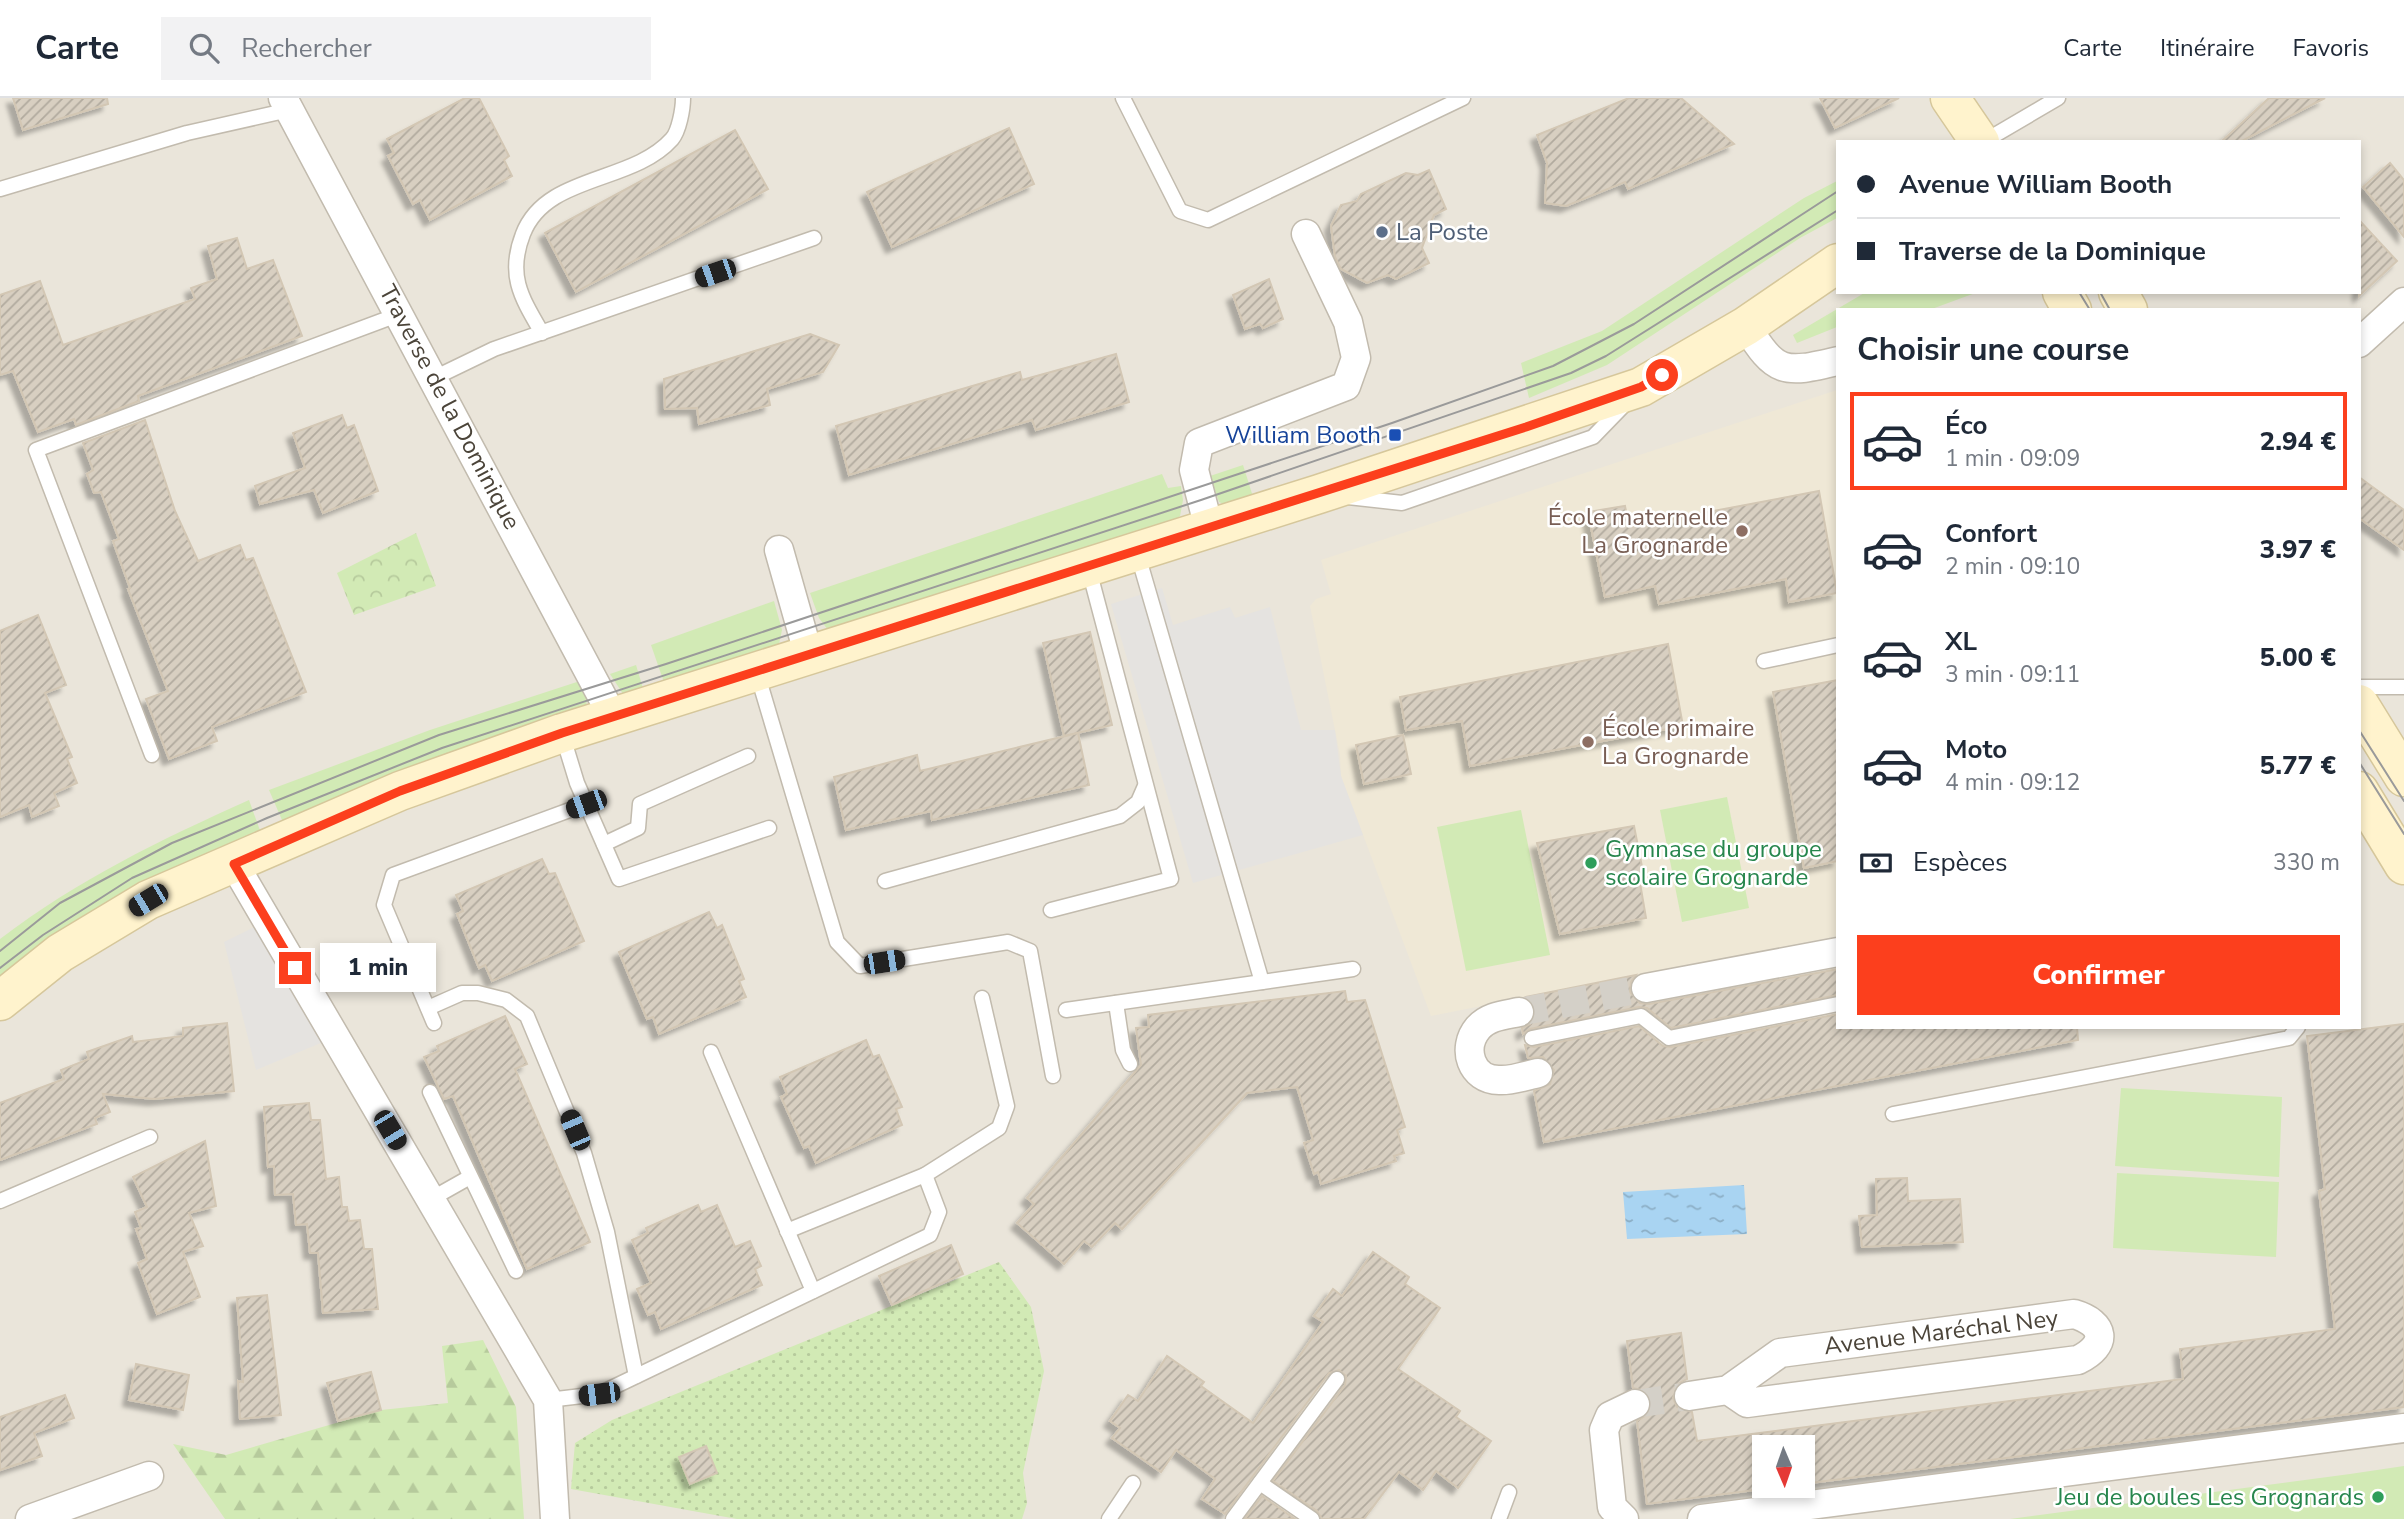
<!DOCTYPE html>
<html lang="fr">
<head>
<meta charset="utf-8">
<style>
	:root { --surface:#fff; --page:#f2f2f3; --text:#1f2937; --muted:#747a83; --line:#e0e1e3; --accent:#fc3f1d }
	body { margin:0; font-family:"Nunito Sans",sans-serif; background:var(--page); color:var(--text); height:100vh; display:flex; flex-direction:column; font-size:26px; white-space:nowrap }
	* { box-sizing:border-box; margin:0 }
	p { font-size:23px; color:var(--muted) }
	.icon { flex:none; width:38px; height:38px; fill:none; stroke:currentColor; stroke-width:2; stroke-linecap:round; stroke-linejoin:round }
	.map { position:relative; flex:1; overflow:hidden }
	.details { position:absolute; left:1836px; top:210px; width:525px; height:721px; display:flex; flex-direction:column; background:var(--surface); border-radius:0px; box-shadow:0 4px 10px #0003 }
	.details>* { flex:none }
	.hud { position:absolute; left:1836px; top:42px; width:525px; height:154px; border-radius:0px; box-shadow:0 4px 10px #0003; display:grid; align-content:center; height:154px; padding:0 21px; background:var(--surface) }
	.needle { width:46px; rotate:178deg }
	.controls { position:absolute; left:1752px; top:1337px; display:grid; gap:14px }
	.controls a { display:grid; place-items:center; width:63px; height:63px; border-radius:0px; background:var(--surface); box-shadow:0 4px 10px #0003; font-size:35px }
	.end { position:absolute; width:32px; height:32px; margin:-16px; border:9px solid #fc3f1d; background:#fff; box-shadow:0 0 0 4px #fff }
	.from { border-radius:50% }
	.bubble { position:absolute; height:49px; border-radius:0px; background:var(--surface); box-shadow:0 4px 10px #0003; font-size:23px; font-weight:800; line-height:49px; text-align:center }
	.car { position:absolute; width:21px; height:42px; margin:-21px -10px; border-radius:9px; box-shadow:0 0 5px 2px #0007; background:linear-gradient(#222 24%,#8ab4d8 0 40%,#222 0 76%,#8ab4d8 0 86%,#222 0) }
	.hud b { display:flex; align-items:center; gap:24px; height:66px; font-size:26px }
	.hud b+b { border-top:2px solid var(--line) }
	.hud i { width:18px; height:18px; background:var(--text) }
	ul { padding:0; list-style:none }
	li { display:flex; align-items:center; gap:21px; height:98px; margin:0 14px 10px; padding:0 7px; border:4px solid transparent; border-radius:0px }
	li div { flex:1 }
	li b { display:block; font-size:26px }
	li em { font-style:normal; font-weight:800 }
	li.selected { border-color:var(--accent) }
	li>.icon { width:63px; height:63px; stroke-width:1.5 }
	h2 { padding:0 21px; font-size:32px; line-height:84px }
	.pay { display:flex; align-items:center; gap:18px; height:77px; padding:0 21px; font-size:26px }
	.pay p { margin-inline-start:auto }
	.action { display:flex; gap:14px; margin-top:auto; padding:14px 21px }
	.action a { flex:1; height:80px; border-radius:0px; background:var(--accent); color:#fff; font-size:28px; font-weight:800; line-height:80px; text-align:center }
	header { display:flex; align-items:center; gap:42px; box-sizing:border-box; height:98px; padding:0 35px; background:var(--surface); border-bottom:2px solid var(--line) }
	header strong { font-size:33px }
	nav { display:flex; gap:38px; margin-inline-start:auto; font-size:24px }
	.search { width:490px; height:63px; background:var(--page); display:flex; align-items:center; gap:18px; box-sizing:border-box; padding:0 24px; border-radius:0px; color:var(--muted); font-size:26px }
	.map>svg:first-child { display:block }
</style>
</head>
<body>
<header>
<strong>Carte</strong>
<div class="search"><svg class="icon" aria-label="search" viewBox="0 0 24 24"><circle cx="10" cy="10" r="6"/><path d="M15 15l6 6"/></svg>Rechercher</div>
<nav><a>Carte</a><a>Itinéraire</a><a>Favoris</a></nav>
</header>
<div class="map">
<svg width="2404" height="1421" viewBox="0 0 2404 1421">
	<defs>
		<pattern id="forest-firs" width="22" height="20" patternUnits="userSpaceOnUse" patternTransform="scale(1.75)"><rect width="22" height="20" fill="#d2eab5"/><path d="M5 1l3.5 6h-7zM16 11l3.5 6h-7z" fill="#b6ca9c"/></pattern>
		<pattern id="park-crowns" width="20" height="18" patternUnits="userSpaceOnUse" patternTransform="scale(1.75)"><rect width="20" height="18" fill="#d2eab5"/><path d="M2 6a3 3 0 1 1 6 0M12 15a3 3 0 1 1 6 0" fill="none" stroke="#b6ca9c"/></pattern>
		<pattern id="garden-dots" width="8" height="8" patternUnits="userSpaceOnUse" patternTransform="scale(1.75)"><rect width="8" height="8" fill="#d2eab5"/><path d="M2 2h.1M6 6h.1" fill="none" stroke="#b6ca9c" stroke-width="1.8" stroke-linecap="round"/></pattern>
		<pattern id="water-ripples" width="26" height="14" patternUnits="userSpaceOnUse" patternTransform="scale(1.75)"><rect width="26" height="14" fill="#a9d4f2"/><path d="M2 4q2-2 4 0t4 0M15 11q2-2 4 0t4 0" fill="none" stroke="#8caec5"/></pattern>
		<pattern id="building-hatch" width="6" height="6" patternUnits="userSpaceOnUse" patternTransform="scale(1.75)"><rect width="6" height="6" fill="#d8cfc1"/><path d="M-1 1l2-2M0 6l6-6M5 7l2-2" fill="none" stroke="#b1aa9e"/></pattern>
		<filter id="shadow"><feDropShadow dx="-6" dy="6" stdDeviation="2" flood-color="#0004"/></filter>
	</defs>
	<rect width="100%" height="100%" fill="#f6f3ec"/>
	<path fill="#eae5da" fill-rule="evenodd" d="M 0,0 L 2404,0 L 2404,1421 L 0,1421 ZM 1838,44 L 2359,44 L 2359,194 L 1838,194 ZM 1838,212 L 2359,212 L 2359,929 L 1838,929 ZM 1764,1349 L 1802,1349 L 1802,1388 L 1764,1388 Z"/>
	<polygon fill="#efe8d6" points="1837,292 1837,838 1431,918 1341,678 1340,657 1310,508 1316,501 1331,496 1321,462"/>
	<g fill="#d2eab5">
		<polygon points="1837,83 1837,120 1800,140 1607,267 1529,300 1521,265 1602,233 1804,100"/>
		<polygon points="1866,194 1978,194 1929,212 1838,212 1837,229 1797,245 1793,237"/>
		<polygon points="1243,367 1255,405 1230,409 1219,404 1210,378"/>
		<polygon points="1162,376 1168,390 1181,388 1183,402 1180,418 1174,423 828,532 819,520 810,495"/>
		<polygon points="774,503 782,532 779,546 667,593 651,547"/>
		<polygon points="636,567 646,600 625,599 610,576"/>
		<polygon points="583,582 588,598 585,612 285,729 269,692 430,632"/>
		<polygon points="1727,699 1749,810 1682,824 1660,712"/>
		<path d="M 249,702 L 262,738 L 0,883 L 0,841 C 77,782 160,742 249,702 Z"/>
		<polygon points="1521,712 1550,857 1466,873 1437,729"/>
		<polygon points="2121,990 2282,999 2279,1079 2115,1068"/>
		<polygon points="2117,1075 2279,1084 2276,1159 2113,1150"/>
		<polygon points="2404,1368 2404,1421 2010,1421 2350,1376"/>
	</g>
	<polygon fill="url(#forest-firs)" points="483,1242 516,1309 524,1421 225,1421 173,1346 226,1357 381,1312 448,1305 442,1248"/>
	<polygon fill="url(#park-crowns)" points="416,435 436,488 354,517 337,475"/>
	<polygon fill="url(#garden-dots)" points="999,1164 1031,1209 1044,1273 1023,1375 1027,1405 1022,1421 737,1421 571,1391 575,1345 612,1322"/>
	<g fill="#e5e3e0">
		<polygon points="1162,490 1173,527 1230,509 1235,520 1270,509 1301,632 1335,632 1341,678 1363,737 1193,785 1111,506"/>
		<polygon points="267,823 335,939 256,972 224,844"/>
	</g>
	<polygon fill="url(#water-ripples)" points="1744,1087 1747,1136 1627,1141 1623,1094"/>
	<g fill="url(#building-hatch)" stroke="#d3c7b4" stroke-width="2" filter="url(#shadow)">
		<polygon points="13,0 107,0 108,6 23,32"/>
		<polygon points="465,0 479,0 509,58 504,62 512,78 430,122 420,102 413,106 388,58 394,55 387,41"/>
		<polygon points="1629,0 1681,0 1734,46 1628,91 1625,84 1566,108 1545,105 1547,65 1537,37"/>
		<polygon points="1820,0 1899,0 1835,30"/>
		<polygon points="2269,0 2325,0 2240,44 2221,44"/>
		<polygon points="1009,30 1034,86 892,149 867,94"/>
		<polygon points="735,32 768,91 576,194 545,135"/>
		<polygon points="2390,65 2404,82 2404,139 2363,89"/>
		<polygon points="1429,72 1446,111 1434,117 1422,150 1429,165 1396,181 1388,177 1367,185 1341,171 1335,159 1331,128 1341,107 1357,103 1361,96 1406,75 1418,77"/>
		<polygon points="2359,122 2397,163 2359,198"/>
		<polygon points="237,140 247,171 273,162 302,238 138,298 139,303 76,327 74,321 38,334 13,273 0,277 0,197 40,183 63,247 195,201 191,190 217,181 208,148"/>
		<polygon points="1269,181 1283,221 1263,230 1260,226 1245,231 1233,197"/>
		<polygon points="810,236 839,247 823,274 767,291 770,307 699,326 697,310 665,311 664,281"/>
		<polygon points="1116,256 1129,304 1036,332 1032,322 849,377 836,328 1020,274 1022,282"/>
		<polygon points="342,317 347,330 354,327 378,393 323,415 314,392 260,406 255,388 305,370 293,335"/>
		<polygon points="145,322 175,413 198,463 240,447 246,462 253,460 306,594 212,629 217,643 169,661 146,601 168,593 128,491 130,490 113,443 119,441 101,394 94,395 87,376 93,372 83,345"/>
		<polygon points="2359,379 2404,412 2404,452 2359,420"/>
		<polygon points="1819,393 1837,495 1789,504 1786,481 1659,506 1655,488 1605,499 1588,414 1625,408 1629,429"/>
		<polygon points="38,517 66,587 45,595 72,659 67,661 77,685 54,695 59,708 32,719 29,707 0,719 0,533"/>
		<polygon points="1090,534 1112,627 1064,638 1043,545"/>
		<polygon points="1668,546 1683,628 1470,668 1462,623 1406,632 1400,599"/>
		<polygon points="1838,582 1838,763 1804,770 1773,594"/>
		<polygon points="1078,635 1089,687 932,722 931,713 846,732 834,679 917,657 920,673"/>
		<polygon points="1403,637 1411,676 1364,686 1356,647"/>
		<polygon points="1634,728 1645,784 1640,785 1646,820 1560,836 1537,745"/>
		<polygon points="542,761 549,776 555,775 584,843 492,883 485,867 479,870 457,816 463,813 456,797"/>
		<polygon points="709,814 717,830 722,827 744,881 739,883 746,899 659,936 653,919 647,921 619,854"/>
		<polygon points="1838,871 1838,897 1671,930 1647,910 1639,909 1530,931 1523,936 1522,930 1530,926 1535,911 1526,899 1636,877 1631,884 1630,894 1640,905 1649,906"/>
		<polygon points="1345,893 1347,904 1365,902 1405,1029 1397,1032 1404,1055 1394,1058 1396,1063 1321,1086 1318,1074 1314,1076 1304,1045 1313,1042 1297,989 1247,995 1122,1131 1115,1125 1092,1149 1084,1143 1064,1166 1017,1125 1034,1106 1027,1100 1141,967 1136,930 1149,929 1148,917"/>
		<polygon points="1838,916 1838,929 2077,929 2078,942 1544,1044 1534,993 1550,986 1554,972 1543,959 1528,960 1525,947 1534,949 1639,928 1663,948 1671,949"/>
		<polygon points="505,918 527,966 515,971 590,1144 527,1171 453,998 444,1001 424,959 439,953 437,948"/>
		<polygon points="227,925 234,993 154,1001 103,996 110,1014 95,1020 97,1026 0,1062 0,1005 64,981 61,972 89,961 87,954 132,938 133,944 183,938 183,930"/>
		<polygon points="2404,926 2404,1309 1802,1386 1802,1349 1764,1349 1764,1388 1786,1388 1647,1406 1637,1323 1648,1316 1652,1307 1645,1293 1633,1290 1627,1243 1681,1235 1687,1281 1678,1286 1673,1300 1677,1309 1692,1314 1697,1343 2183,1281 2180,1251 2335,1231 2319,1093 2325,1091 2307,938"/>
		<polygon points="866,942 873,959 879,957 902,1009 896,1011 902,1027 816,1065 809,1048 804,1050 781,999 787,996 780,979"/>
		<polygon points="309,1005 311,1022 320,1022 326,1081 339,1079 342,1109 347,1109 349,1123 360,1122 364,1151 372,1151 378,1211 323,1215 318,1155 310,1155 307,1126 296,1127 293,1096 275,1097 274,1068 268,1069 264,1009"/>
		<polygon points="205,1043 216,1108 189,1115 203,1148 183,1154 200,1199 157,1216 138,1165 147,1161 136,1131 141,1130 135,1114 147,1109 133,1079"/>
		<polygon points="1907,1080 1908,1103 1960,1101 1963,1144 1862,1149 1859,1118 1877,1117 1876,1081"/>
		<polygon points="698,1107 701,1114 717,1107 735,1149 750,1143 761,1168 755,1171 762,1187 661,1231 655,1214 648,1217 637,1191 651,1185 632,1142 648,1135 646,1130"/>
		<polygon points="951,1147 963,1176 892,1207 879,1178"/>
		<polygon points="1373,1154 1409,1179 1405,1186 1440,1210 1398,1271 1460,1313 1456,1319 1491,1343 1458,1390 1436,1373 1423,1392 1399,1374 1364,1421 1322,1421 1317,1413 1273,1383 1345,1287 1346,1278 1339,1272 1329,1275 1225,1416 1202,1401 1215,1381 1176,1352 1161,1374 1112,1340 1120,1330 1110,1323 1128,1297 1138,1303 1167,1258 1204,1284 1201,1288 1253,1325 1323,1224 1314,1218 1333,1191 1342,1198"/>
		<polygon points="267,1197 281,1317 240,1321 238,1283 243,1284 237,1200"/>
		<polygon points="136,1266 189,1277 183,1312 129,1302"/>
		<polygon points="371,1274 381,1312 338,1323 327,1285"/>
		<polygon points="65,1297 74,1320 34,1335 42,1358 0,1372 0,1319"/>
		<polygon points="706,1348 717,1375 690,1386 679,1359"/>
		<polygon points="1262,1398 1295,1421 1245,1421"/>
	</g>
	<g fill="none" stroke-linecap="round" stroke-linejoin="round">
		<g stroke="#d4d0c8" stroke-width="28" stroke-dasharray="28 14" stroke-linecap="butt">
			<polyline points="1519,914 1646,890"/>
			<polyline points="1635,1306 1689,1298"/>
		</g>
		<g stroke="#c2bbae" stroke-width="17">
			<g id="lane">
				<polyline points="1123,0 1180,113 1208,122 1463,0"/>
				<polyline points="1983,44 2058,0"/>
				<polyline points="0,91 187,35 289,12"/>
				<path d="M 542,235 C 521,199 507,177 523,136 C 546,76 632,86 672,41 C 679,33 683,11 683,0"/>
				<polyline points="434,280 494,251 814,140"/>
				<polyline points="1348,399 1402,405 1593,339 1625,306"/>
				<polyline points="1137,454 1262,884"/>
				<polyline points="1764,563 1838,547"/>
				<polyline points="757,575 837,844 860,868 1008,844 1030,853 1053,978"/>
				<polyline points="2359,589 2404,589"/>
				<polyline points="562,636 577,685 619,781 769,730"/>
				<polyline points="152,657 36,352 400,216"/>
				<polyline points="604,746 638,730 640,706 748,658"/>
				<polyline points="885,783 1120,718 1138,704 1145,688"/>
				<polyline points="1051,812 1171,781 1089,472"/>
				<polyline points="1116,905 1123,952 1130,966"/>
				<polyline points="428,910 462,895 478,895 506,902 527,918 584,1055 607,1134 636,1278"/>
				<polyline points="1066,912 1353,871"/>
				<polyline points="434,925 384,807 393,777 586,706"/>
				<polyline points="1532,940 1641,918 1669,940 1838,906"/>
				<polyline points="711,954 813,1193"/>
				<polyline points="430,994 516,1173"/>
				<polyline points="1893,1016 2289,940 2298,929"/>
				<polyline points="431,1101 470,1079"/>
				<polyline points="0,1103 150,1039"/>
				<polyline points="787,1133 925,1077"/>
				<polyline points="548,1302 599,1296 930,1137 939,1114 925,1077 999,1030 1007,1008 982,900"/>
				<polyline points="1260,1385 1312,1421"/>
				<polyline points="1109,1421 1133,1385"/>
				<polyline points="1233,1421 1337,1281"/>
				<polyline points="1499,1421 1509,1394"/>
			</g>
		</g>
		<g stroke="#c2bbae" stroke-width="31">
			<g id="street">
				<polyline points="283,0 613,619"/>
				<path d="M 1746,228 C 1776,276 1783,276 1838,263"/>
				<polyline points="2359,245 2404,204"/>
				<polyline points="1209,430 1194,372 1199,345 1346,288 1356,260 1348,224 1306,136"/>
				<polyline points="779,452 809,558"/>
				<polyline points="234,766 548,1302 555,1421"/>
				<polyline points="1646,890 1838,854"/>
				<path d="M 1519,914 C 1505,917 1488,918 1478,930 C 1461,950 1471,982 1499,982 C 1511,983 1525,978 1538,975"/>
				<path d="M 1689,1298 L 1728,1292 L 1780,1255 L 2074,1216 C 2105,1225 2109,1247 2078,1262 L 1747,1305 L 1728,1292"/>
				<polyline points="30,1421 149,1378"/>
				<polyline points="1624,1421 1612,1409 1604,1332 1610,1318 1635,1306"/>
				<polyline points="1702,1421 2404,1330"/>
			</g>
		</g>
		<g stroke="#d6c79b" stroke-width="41">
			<g id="secondary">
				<polyline points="1950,0 1980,44"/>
				<polyline points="2062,194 2072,212"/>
				<polyline points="2118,194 2128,212"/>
				<polyline points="2359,606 2404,679"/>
				<polyline points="2359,693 2404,767"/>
				<polyline points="0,903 60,855 148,802 400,693 562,635 1319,396 1641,289 1746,228 1838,165"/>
			</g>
		</g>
		<use href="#lane" stroke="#fff" stroke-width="14"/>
		<use href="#street" stroke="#fff" stroke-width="28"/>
		<use href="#secondary" stroke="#fff3cd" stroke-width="38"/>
		<g stroke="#9a9a9a" stroke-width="2">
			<polyline points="2079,194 2090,212"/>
			<polyline points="2100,194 2110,212"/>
			<polyline points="2359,632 2404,703"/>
			<polyline points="2359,664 2404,736"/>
			<polyline points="0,853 60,805 172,745 439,637 666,566 1392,325 1553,268 1634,226 1838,93"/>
			<polyline points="0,870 43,837 132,780 267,720 442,650 1201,402 1571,275 1606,258 1838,112"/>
		</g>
	</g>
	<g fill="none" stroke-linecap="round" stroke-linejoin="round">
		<polyline stroke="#fc3f1d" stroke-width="9" points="295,870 234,766 400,693 562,635 1526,329 1641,289 1662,277"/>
	</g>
	<circle fill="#5c6f8a" stroke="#fff" stroke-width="2.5" cx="1382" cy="134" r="7"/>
	<rect fill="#1a4fb4" stroke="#fff" stroke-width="2.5" x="1388" y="330" width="14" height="14" rx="3.5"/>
	<g fill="#8d6e63" stroke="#fff" stroke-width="2.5">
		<circle cx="1742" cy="433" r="7"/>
		<circle cx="1588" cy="644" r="7"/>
	</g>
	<g fill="#2e9e5b" stroke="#fff" stroke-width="2.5">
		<circle cx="1591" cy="765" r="7"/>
		<circle cx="2378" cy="1399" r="7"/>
	</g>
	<g text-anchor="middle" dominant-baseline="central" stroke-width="5" stroke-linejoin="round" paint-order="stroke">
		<g font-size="24" fill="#4e5e75" stroke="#fff" text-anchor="start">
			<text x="1396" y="134">La Poste</text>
		</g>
		<g font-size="24" fill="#4b4439" stroke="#fff">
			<text transform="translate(450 309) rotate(62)">Traverse de la Dominique</text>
			<text transform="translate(1941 1234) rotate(-7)">Avenue Maréchal Ney</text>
		</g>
		<g font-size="24" fill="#164399" stroke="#fff" text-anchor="end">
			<text x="1381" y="337">William Booth</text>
		</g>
		<g font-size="24" fill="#785e54" stroke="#fff" text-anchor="end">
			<text x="1728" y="419">École maternelle<tspan x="1728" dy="28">La Grognarde</tspan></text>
			<text x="1602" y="630" text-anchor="start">École primaire<tspan x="1602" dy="28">La Grognarde</tspan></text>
		</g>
		<g font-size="24" fill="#27864d" stroke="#fff" text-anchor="start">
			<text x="1605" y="751">Gymnase du groupe<tspan x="1605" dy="28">scolaire Grognarde</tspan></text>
			<text x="2364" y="1399" text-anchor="end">Jeu de boules Les Grognards</text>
		</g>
	</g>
</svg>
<div class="controls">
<a><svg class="needle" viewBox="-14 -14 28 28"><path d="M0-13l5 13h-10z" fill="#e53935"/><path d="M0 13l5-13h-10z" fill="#747a83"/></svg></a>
</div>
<i class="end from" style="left:1662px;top:277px"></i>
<i class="end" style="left:295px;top:870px"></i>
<div class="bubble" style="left:320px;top:845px;width:116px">1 min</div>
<i class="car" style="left:715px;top:175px;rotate:251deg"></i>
<i class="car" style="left:586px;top:706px;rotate:250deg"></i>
<i class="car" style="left:148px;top:802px;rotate:239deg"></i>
<i class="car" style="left:884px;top:864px;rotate:81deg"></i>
<i class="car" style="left:390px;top:1032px;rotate:149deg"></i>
<i class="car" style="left:575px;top:1032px;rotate:337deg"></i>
<i class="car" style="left:599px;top:1296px;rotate:263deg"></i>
<div class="hud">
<b><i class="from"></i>Avenue William Booth</b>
<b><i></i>Traverse de la Dominique</b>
</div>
<section class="details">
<h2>Choisir une course</h2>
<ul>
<li class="selected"><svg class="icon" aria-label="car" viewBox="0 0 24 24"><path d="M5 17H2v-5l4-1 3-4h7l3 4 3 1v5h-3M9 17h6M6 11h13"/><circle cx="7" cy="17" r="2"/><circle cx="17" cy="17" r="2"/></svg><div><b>Éco</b><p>1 min · 09:09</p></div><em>2.94 €</em></li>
<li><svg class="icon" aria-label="car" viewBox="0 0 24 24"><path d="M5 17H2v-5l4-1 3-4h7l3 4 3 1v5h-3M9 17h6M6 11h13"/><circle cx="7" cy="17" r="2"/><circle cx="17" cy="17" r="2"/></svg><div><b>Confort</b><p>2 min · 09:10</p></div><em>3.97 €</em></li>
<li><svg class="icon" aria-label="car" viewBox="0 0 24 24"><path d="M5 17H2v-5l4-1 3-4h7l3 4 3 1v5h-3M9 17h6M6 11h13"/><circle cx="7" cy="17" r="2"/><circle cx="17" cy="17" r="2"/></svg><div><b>XL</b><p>3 min · 09:11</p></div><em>5.00 €</em></li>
<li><svg class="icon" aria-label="car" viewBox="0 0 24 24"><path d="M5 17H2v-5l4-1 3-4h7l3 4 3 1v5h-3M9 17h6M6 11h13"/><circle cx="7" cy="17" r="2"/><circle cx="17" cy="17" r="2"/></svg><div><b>Moto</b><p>4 min · 09:12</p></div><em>5.77 €</em></li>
</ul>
<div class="pay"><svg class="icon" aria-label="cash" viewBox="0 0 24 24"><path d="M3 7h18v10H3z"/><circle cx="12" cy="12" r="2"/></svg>Espèces<p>330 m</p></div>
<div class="action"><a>Confirmer</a></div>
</section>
</div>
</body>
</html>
